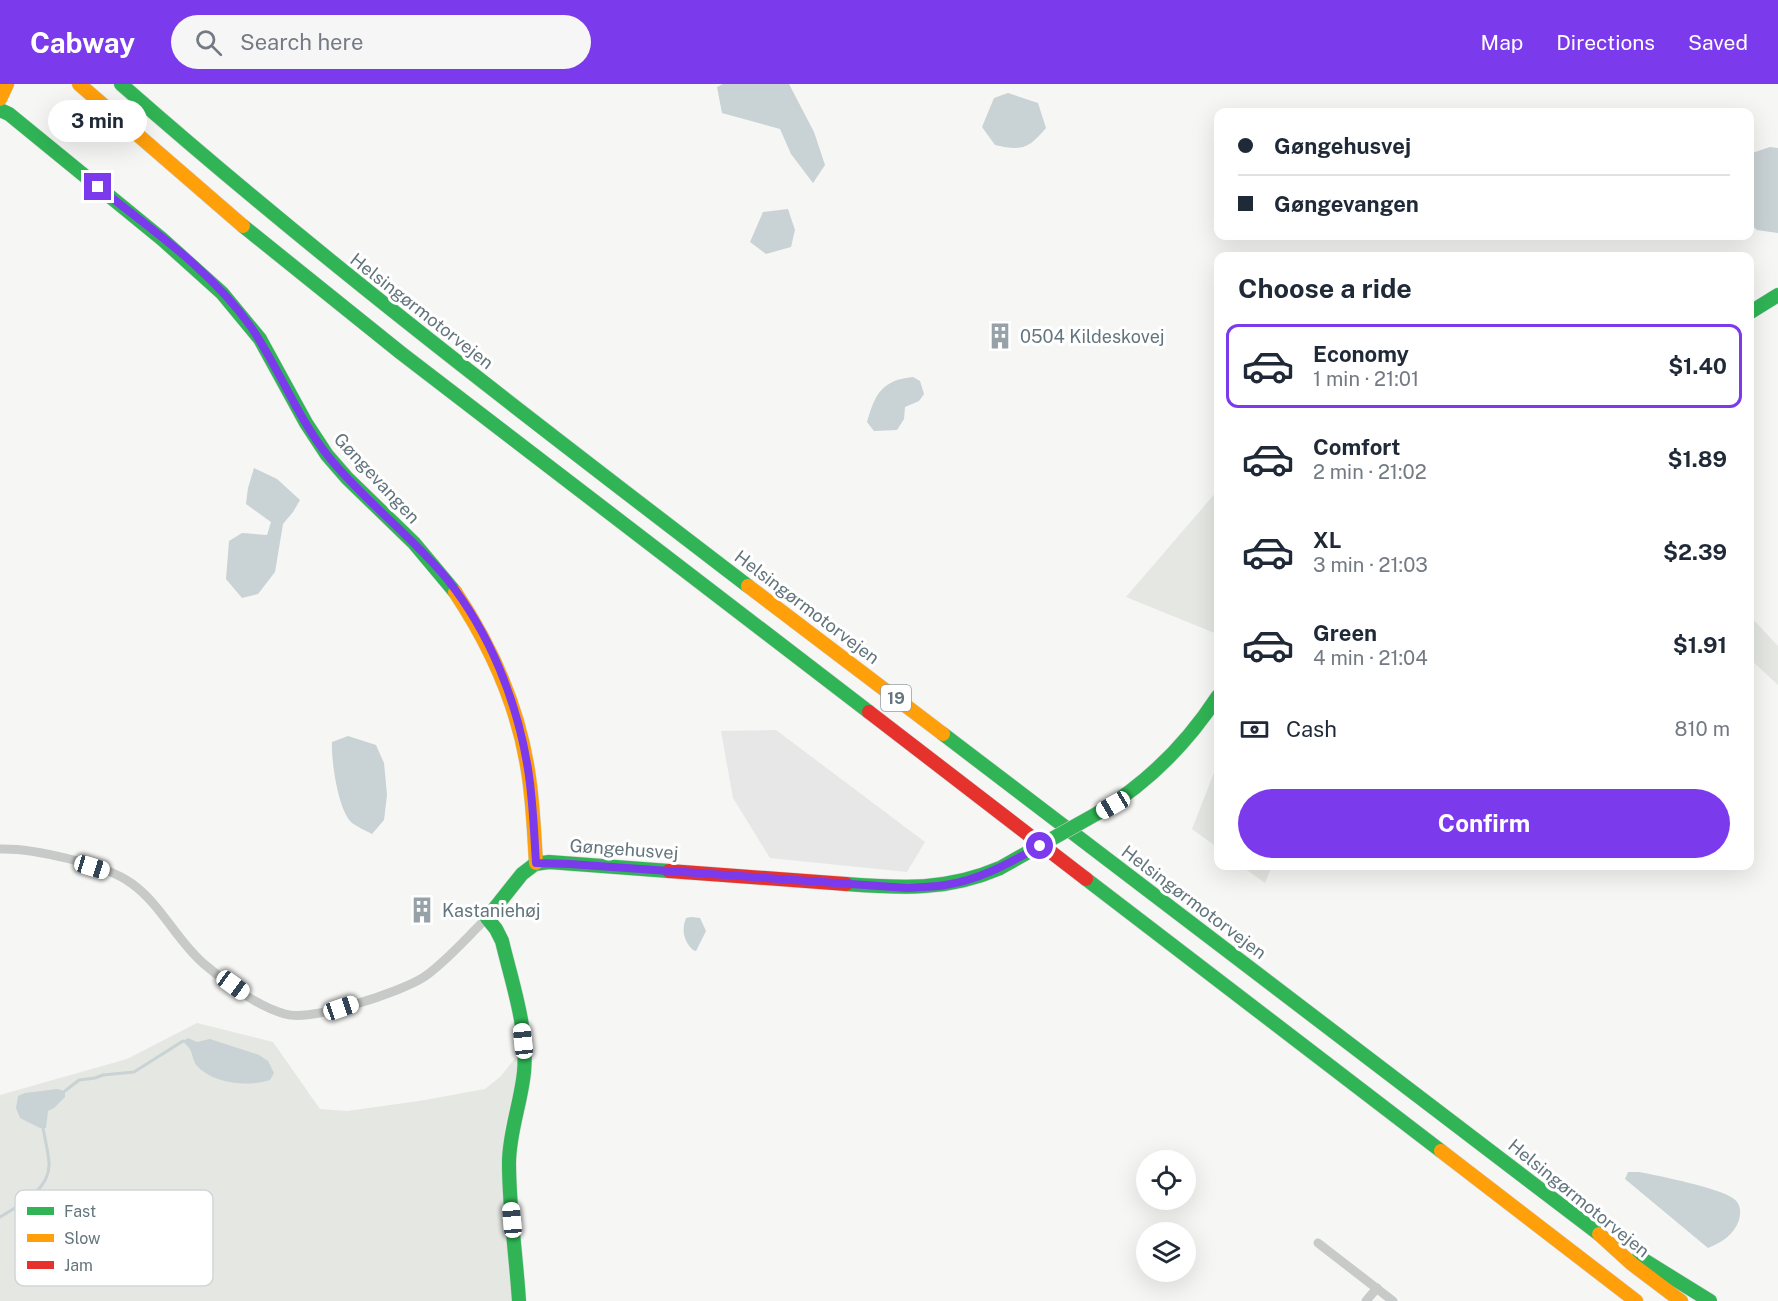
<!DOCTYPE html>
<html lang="en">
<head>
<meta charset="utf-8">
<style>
	:root { --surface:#fff; --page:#f6f6f7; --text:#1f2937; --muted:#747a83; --line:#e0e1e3; --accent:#7c3aed }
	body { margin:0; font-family:"Public Sans",sans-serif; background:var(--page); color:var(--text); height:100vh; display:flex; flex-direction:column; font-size:22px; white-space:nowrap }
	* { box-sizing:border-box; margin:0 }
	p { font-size:20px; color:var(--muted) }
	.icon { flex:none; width:33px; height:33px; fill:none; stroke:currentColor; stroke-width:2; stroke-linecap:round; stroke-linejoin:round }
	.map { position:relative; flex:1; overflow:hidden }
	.sheet { position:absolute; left:1214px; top:168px; width:540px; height:618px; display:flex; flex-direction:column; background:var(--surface); border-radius:12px; box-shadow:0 6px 24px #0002 }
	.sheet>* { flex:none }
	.guide { position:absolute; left:1214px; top:24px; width:540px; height:132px; border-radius:12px; box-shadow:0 6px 24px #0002; display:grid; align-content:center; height:132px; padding:0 24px; background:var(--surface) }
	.tools { position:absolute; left:1136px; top:1066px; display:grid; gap:12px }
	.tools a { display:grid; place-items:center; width:60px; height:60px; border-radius:50%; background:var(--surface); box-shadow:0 6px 24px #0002; font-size:30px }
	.end { position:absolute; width:27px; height:27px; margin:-14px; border:8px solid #7c3aed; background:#fff; box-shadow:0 0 0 3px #fff }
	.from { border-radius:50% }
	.bubble { position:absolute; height:42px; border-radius:21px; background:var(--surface); box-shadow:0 6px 24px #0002; font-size:20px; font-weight:700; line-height:42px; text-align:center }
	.car { position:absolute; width:18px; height:36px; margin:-18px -9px; border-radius:8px; box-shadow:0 0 4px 2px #0007; background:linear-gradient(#fff 24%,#345 0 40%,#fff 0 76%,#345 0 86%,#fff 0) }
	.guide b { display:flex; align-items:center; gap:21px; height:57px; font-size:22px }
	.guide b+b { border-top:2px solid var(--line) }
	.guide i { width:15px; height:15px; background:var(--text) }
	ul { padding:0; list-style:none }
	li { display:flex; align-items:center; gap:18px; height:84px; margin:0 12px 9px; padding:0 12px; border:3px solid transparent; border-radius:12px }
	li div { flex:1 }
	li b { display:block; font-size:22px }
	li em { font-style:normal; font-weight:700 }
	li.selected { border-color:var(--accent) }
	li>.icon { width:54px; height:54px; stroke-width:1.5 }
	h2 { padding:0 24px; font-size:27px; line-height:72px }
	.pay { display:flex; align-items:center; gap:15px; height:66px; padding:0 24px; font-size:22px }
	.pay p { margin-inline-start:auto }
	.cta { display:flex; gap:12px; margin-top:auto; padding:12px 24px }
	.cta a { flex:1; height:69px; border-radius:36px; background:var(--accent); color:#fff; font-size:24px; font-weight:700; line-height:69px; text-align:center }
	header { display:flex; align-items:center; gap:36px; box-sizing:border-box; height:84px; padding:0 30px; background:var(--accent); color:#fff }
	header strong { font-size:28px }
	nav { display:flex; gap:33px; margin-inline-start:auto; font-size:21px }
	.search { width:420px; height:54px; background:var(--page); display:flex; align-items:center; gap:15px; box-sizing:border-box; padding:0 21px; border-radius:33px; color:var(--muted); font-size:22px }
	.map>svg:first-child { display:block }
</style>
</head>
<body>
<header>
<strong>Cabway</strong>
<div class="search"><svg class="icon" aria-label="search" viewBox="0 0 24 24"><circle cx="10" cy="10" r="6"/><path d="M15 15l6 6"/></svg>Search here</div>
<nav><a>Map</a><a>Directions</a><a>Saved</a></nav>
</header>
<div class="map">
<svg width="1778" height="1217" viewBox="0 0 1778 1217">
	<rect width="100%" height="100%" fill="#f6f6f5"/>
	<polygon fill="#e6e7e6" points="776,646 925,758 907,788 770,774 733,714 721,647"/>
	<g fill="#e5e7e2">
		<polygon points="1218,406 1217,550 1126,513"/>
		<polygon points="1749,531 1778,562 1778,601 1749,574"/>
		<polygon points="1217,681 1218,682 1218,764 1192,745"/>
		<polygon points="1241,782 1272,782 1265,799"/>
		<polygon points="197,939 273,958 320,1025 347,1027 419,1017 485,1005 500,993 517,972 518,989 505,1044 503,1075 512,1217 0,1217 0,1011 127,975"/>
	</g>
	<g fill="#c9d2d4">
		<polygon points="723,0 789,0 814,48 825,81 813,99 791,70 780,45 722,29 717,3"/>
		<path d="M 1008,9 L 1038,19 L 1046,44 C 1028,65 1022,67 995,61 L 982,43 L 994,14 Z"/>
		<polygon points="1770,63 1778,64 1778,149 1757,146 1749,139 1749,70"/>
		<polygon points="788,125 795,146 791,163 766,170 750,158 763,128"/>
		<path d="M 913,293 L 920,297 L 924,310 L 919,317 L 905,323 L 904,335 L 897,346 L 874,347 L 867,338 C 875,310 882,296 913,293 Z"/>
		<polygon points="254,384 277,395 300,416 293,428 283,440 275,488 258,510 242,514 226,495 229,457 242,449 267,451 271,438 246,420 248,404"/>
		<path d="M 348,652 L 376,661 L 384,679 L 387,711 L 384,736 L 372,750 C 366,747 358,743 352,739 C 338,727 331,676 332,658 Z"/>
		<path d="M 691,833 L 700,834 L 706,847 L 696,867 L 693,866 C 684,858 681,846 686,834 Z"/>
		<path d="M 188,954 L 197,958 L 210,955 L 259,971 L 268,977 L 274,989 L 270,996 C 248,1003 214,1000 197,982 C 192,976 193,969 189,964 C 188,962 185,960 183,957 Z"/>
		<polygon points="57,1005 65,1007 65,1013 54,1024 48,1027 46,1044 40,1044 20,1034 16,1024 18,1012 25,1009"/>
		<path d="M 1628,1088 L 1639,1088 C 1659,1092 1721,1104 1734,1115 C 1741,1120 1741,1129 1739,1136 C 1734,1151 1722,1158 1708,1164 L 1625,1095 Z"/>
	</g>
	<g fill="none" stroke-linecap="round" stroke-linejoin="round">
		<g stroke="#c9d2d4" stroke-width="3">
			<polyline points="65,1007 79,996 95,994 103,991 134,988 183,957"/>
			<path d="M 0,1133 C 20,1121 51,1105 49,1078 C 48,1067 45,1055 43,1044"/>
		</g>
		<g stroke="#d1d3d3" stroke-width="15">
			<g id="fast">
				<path d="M 121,0 C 322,177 535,339 748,502"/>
				<polyline points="0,26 9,30 162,155 222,209 260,255 306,339 327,371 347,394 414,459 455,508"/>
				<polyline points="243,142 401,269 869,628"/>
				<polyline points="1749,229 1778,211"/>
				<polyline points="943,650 1599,1150"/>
				<path d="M 1098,729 C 1148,699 1186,661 1218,612"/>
				<polyline points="1086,795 1441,1067"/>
				<path d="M 846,800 C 902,804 947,807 1000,784"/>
				<polyline points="1639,1173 1710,1217"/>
				<path d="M 519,1217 C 516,1171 509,1125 509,1079 C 509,1048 521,1019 524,988 C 528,944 512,899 502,857 L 496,845 L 487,834 L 522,790 L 535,780 L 549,778 L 669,787"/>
			</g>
		</g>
		<g stroke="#d1d3d3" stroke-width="15">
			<g id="slow">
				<polyline points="79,0 243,142"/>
				<polyline points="0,15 7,0"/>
				<polyline points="748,502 943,650"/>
				<path d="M 455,508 C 491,562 518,621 528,687 C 533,717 534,748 536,779"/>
				<polyline points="1441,1067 1636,1217"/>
				<polyline points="1599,1150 1632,1180 1681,1217"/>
			</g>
		</g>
		<g stroke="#d1d3d3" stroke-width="15">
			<g id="jam">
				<polyline points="869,628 1086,795"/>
				<polyline points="669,787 846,800"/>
			</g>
		</g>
		<g stroke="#c8caca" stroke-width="9">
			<path d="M 0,765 C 32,764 105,780 131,799 C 161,820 176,856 204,880 C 227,899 256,922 285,930 C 311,938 401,908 424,893 C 447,877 467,853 487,834"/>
			<polyline points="1318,1159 1393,1217"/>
			<polyline points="1366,1217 1377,1204"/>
		</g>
		<use href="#fast" stroke="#30b455" stroke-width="14"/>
		<use href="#slow" stroke="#ff9f0a" stroke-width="14"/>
		<use href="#jam" stroke="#e5322d" stroke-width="14"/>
		<g stroke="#d1d3d3" stroke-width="15" stroke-linecap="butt">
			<polyline id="fast-bridge" points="1000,784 1098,729"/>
		</g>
		<use href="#fast-bridge" stroke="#30b455" stroke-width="14"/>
	</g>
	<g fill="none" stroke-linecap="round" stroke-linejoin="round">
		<path stroke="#7c3aed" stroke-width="8" d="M 98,103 C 152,146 212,187 251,243 C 279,284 297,333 328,372 C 363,416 411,451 447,495 C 490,549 517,617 528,685 C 533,716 534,748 536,779 L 570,780 L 907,804 C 920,803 933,803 945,801 C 980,796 1009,779 1040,762"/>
	</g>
	<defs>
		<g id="building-bare" transform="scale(2.07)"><path d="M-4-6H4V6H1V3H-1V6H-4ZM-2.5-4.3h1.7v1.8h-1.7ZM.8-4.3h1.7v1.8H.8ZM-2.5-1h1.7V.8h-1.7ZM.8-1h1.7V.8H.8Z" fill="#96a2a7" stroke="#fff" stroke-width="2.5" paint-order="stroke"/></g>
	</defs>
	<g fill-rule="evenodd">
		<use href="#building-bare" x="1000" y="252"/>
		<use href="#building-bare" x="422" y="826"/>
	</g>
	<g text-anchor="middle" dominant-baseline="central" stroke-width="6" stroke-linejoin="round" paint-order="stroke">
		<rect fill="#fff" stroke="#929ea4" stroke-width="1.5" x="881" y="601" width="30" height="26" rx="4.5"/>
		<g font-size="16" font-weight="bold" fill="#63757d">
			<text x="896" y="614">19</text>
		</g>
		<g font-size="18" fill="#63757d" stroke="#fff">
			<text transform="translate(422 227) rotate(38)">Helsingørmotorvejen</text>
			<text transform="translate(377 394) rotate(47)">Gøngevangen</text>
			<text transform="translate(807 523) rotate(37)">Helsingørmotorvejen</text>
			<text transform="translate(624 765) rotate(4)">Gøngehusvej</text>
			<text transform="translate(1194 818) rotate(37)">Helsingørmotorvejen</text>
			<text transform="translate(1579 1114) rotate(39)">Helsingørmotorvejen</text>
		</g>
		<g font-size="18" fill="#63757d" stroke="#fff" text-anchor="start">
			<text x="1020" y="252">0504 Kildeskovej</text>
			<text x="442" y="826">Kastaniehøj</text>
		</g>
	</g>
	<rect x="15" y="1106" width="198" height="96" rx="9" fill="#fff" stroke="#d0d6d8" stroke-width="1.5"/>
	<rect x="27" y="1123" width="27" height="8" fill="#30b455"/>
	<rect x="27" y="1150" width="27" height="8" fill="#ff9f0a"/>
	<rect x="27" y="1177" width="27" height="8" fill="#e5322d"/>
	<g font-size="16" fill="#63757d">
		<text x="64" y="1133">Fast</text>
		<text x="64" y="1160">Slow</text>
		<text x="64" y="1187">Jam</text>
	</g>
</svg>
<div class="tools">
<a><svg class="icon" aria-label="locate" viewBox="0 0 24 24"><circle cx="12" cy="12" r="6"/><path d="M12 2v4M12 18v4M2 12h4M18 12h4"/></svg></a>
<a><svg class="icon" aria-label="layers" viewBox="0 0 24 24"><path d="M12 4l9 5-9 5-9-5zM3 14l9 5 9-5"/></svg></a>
</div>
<i class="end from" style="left:1040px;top:762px"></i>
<i class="end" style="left:98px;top:103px"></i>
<div class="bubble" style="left:48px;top:16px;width:99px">3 min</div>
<i class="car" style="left:1113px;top:721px;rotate:240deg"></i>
<i class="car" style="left:92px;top:783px;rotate:107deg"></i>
<i class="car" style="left:233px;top:901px;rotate:126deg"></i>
<i class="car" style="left:341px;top:924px;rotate:71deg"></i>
<i class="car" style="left:523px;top:957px;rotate:354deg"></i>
<i class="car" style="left:512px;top:1136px;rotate:355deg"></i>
<div class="guide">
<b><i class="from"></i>Gøngehusvej</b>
<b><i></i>Gøngevangen</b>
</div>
<section class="sheet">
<h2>Choose a ride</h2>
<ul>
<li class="selected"><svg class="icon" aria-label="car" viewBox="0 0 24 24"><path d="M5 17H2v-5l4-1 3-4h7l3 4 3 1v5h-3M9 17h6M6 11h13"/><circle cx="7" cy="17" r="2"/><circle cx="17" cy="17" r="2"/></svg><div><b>Economy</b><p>1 min · 21:01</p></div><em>$1.40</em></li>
<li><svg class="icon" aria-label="car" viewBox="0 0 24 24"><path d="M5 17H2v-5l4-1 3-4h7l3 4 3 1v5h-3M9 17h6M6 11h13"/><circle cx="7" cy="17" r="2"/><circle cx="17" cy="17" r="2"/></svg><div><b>Comfort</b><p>2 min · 21:02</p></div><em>$1.89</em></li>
<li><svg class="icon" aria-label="car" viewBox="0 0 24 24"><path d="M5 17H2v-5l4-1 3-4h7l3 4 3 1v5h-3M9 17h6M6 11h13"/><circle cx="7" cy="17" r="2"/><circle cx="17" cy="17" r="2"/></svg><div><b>XL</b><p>3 min · 21:03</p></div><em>$2.39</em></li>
<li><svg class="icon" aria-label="car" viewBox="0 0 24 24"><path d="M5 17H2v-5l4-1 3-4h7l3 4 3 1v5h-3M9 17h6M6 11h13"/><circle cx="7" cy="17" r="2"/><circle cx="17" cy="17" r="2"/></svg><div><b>Green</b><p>4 min · 21:04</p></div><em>$1.91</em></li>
</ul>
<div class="pay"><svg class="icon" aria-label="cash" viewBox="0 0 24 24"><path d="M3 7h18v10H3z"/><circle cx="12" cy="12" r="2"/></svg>Cash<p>810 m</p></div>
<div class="cta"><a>Confirm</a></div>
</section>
</div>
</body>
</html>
